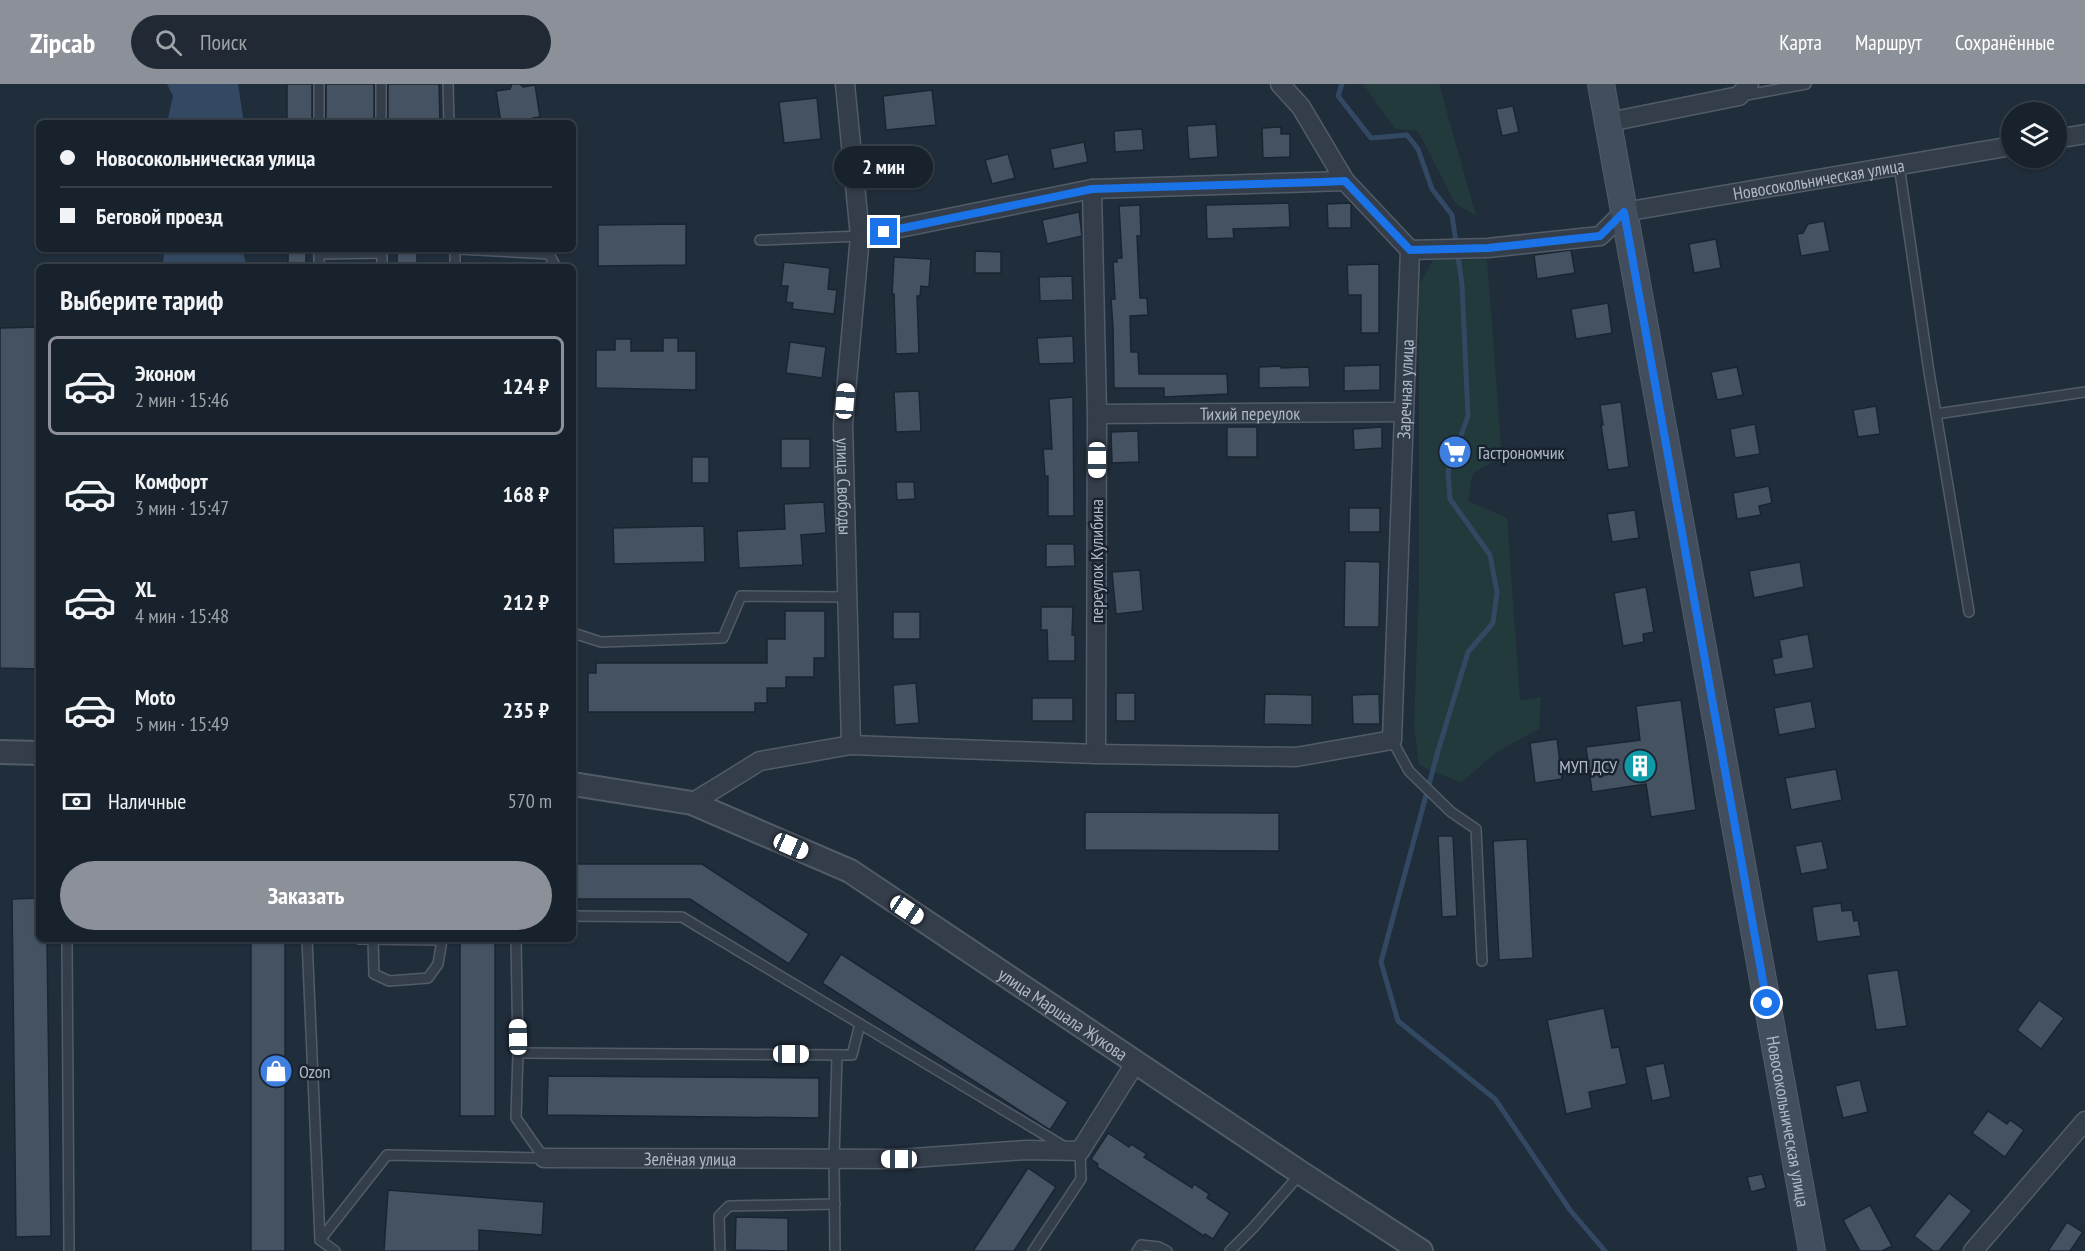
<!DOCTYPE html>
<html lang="ru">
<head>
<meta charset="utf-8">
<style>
	:root { --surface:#18222c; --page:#212a34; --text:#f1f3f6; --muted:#9fa4a9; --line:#363f48; --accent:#8c9099 }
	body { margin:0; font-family:"PT Sans Narrow",sans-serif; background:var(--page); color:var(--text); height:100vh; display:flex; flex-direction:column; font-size:22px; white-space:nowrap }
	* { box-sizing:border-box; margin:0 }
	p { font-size:20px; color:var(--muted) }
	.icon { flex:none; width:33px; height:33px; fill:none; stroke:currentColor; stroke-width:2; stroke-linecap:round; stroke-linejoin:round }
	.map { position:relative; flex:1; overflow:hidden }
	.sheet { position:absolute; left:36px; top:180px; width:540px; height:678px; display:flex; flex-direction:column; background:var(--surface); border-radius:9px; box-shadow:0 2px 4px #0004,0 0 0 2px var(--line) }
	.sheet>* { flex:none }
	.top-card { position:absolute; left:36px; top:36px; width:540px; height:132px; border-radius:9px; box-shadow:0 2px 4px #0004,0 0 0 2px var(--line); display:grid; align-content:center; height:132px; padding:0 24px; background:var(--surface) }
	.fabs { position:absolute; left:2001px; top:18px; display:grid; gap:12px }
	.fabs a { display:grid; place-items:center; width:66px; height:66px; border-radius:50%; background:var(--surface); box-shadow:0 2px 4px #0004,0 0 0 2px var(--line); font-size:30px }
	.end { position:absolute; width:27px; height:27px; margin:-14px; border:8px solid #1a73e8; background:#fff; box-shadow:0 0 0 3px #fff }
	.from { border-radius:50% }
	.bubble { position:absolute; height:42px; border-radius:21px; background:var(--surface); box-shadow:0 2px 4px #0004,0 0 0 2px var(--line); font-size:20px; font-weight:700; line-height:42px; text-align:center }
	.car { position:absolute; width:18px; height:36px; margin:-18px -9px; border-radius:8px; box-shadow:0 0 4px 2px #0007; background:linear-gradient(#fff 24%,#345 0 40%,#fff 0 76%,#345 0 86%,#fff 0) }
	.top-card b { display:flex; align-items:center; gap:21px; height:57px; font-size:22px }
	.top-card b+b { border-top:2px solid var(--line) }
	.top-card i { width:15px; height:15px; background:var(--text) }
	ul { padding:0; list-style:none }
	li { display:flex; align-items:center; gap:18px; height:99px; margin:0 12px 9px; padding:0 12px; border:3px solid transparent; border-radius:9px }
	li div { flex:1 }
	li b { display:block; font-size:22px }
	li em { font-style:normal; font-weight:700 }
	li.selected { border-color:var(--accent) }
	li>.icon { width:54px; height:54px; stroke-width:1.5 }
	h2 { padding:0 24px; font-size:27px; line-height:72px }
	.pay { display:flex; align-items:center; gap:15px; height:66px; padding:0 24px; font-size:22px }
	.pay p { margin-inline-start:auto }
	.cta { display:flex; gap:12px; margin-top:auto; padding:12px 24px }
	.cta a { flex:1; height:69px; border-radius:36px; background:var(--accent); color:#fff; font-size:24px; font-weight:700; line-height:69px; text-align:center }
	header { display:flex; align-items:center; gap:36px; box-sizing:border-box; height:84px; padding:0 30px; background:var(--accent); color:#fff }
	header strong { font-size:28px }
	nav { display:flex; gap:33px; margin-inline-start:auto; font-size:21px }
	.search { width:420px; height:54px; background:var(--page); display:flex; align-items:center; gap:15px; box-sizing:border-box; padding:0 21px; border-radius:33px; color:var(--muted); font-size:22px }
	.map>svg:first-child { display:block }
</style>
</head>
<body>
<header>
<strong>Zipcab</strong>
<div class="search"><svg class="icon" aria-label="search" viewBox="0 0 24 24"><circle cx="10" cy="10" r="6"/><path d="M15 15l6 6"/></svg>Поиск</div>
<nav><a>Карта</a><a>Маршрут</a><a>Сохранённые</a></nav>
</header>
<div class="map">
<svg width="2085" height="1167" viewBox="0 0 2085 1167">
	<rect width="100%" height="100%" fill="#202d3b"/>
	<g fill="#223a3c">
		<polygon points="1363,0 1439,0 1476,132 1455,119 1418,47 1395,45"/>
		<polygon points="1487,175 1502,373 1473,389 1468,417 1507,434 1520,616 1541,613 1539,645 1495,669 1461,699 1419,681 1414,641 1419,505 1419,201 1433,176"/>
	</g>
	<g fill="#334963">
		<polygon points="167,0 238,0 244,39 167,39 173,12"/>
		<polygon points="164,165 242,165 247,183 163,183"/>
	</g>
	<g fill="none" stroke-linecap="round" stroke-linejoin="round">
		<polyline stroke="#334963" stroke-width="5" points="1342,0 1338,12 1371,54 1407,51 1418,65 1432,105 1452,131 1462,200 1468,332 1448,388 1450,415 1490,471 1497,508 1493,539 1468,568 1438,667 1381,878 1398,937 1495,1015 1570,1126 1605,1167"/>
	</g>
	<g fill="#445262" stroke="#1b2532" stroke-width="1.5">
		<rect x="287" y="0" width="25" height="39"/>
		<rect x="326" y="0" width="48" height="39"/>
		<polygon points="388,0 439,0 440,39 388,39"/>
		<polygon points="512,0 520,0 523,3 535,1 540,33 533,34 534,39 501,39 496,7 510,5"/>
		<polygon points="932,6 936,41 886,46 883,12"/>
		<polygon points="817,14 821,55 784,59 779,18"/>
		<polygon points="1513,22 1519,48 1502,52 1496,25"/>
		<polygon points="1216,40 1218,73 1189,75 1187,42"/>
		<polygon points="1281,43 1281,50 1290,50 1290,73 1263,74 1262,44"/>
		<polygon points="1142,45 1144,66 1115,68 1114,47"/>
		<polygon points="1084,58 1088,78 1054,85 1050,65"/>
		<polygon points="1008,70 1015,94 992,100 985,76"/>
		<polygon points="1289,119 1290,143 1233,145 1234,154 1207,155 1206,121"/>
		<polygon points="1351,119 1351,144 1328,144 1327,120"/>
		<polygon points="1140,121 1141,152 1137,152 1140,214 1147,214 1148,231 1130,232 1131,268 1138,268 1139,290 1227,290 1228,310 1164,313 1164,304 1114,304 1113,243 1111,215 1115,215 1113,178 1117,178 1117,174 1122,174 1119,122"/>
		<polygon points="1079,128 1082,152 1047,160 1042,136"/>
		<polygon points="1824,137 1830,167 1801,172 1797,150 1803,149 1808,140"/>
		<polygon points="686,140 686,181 598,182 598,141"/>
		<polygon points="1716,155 1721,184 1694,189 1689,160"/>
		<rect x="288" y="165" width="18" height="18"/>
		<rect x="397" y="165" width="20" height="18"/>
		<polygon points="1571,166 1575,189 1537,195 1534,171"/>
		<polygon points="975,167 1001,168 1001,189 975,189"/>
		<polygon points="894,173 931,175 929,203 921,202 920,212 917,212 919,269 896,270 894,210 892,210"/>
		<polygon points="784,178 830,184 828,205 837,206 834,230 792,225 793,219 786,218 788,202 781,202"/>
		<polygon points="1379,180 1379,249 1361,249 1361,211 1348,211 1347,181"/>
		<polygon points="1072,192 1073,216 1040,217 1039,193"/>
		<polygon points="1608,219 1612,249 1576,255 1571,225"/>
		<polygon points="39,243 39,585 0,584 0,244"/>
		<polygon points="1073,252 1074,279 1039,280 1037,254"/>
		<polygon points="663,254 678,254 678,267 696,267 696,306 596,304 596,266 615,266 615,255 631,255 631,267 663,267"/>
		<polygon points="790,258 826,263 822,294 786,289"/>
		<polygon points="1380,281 1380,306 1344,307 1344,282"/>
		<polygon points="1281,282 1281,284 1309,283 1310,303 1259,304 1259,283"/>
		<polygon points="1737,283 1743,311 1717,316 1711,288"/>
		<polygon points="919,307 921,347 896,348 894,308"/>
		<polygon points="1073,313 1074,432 1048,432 1048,392 1045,392 1043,365 1052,365 1049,315"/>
		<polygon points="1621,318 1629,383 1608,386 1601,341 1603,341 1600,321"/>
		<polygon points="1876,322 1880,350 1858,353 1853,326"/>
		<polygon points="1755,340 1760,370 1735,374 1730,345"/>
		<rect x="1227" y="343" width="30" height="30"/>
		<polygon points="1382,343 1382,364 1354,366 1353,345"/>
		<polygon points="1138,347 1139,378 1112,379 1111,348"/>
		<rect x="781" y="355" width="29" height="29"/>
		<rect x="692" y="373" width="17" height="26"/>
		<polygon points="896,398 914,398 915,415 897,416"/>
		<polygon points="1769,402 1772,419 1759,422 1761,431 1737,435 1733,409"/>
		<polygon points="824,418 826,449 801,451 803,481 739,484 737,447 785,445 784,420"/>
		<rect x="1349" y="424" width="31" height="24"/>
		<polygon points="1635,426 1639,454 1612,458 1607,430"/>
		<polygon points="704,442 705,478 614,480 613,444"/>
		<polygon points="1046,460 1074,460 1075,482 1046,483"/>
		<polygon points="1345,477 1380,478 1379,543 1344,543"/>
		<polygon points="1800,478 1804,503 1754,514 1749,487"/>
		<polygon points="1140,486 1143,527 1116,530 1112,488"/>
		<polygon points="1646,503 1654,548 1643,550 1644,558 1623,562 1614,509"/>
		<polygon points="1041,523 1073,523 1072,551 1075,551 1075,577 1048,577 1047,546 1041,546"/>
		<polygon points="785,527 825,527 825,574 814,574 814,593 786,593 786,604 767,604 767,619 755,619 755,628 588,628 588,589 596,589 596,579 767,579 767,555 785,555"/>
		<rect x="893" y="528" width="27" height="27"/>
		<polygon points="1808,550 1814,584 1775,591 1772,575 1782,573 1779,556"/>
		<polygon points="916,599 919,639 895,641 893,601"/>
		<rect x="1116" y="609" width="19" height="28"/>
		<polygon points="1265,610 1312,611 1312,641 1264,640"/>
		<polygon points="1379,610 1380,640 1353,640 1352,611"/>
		<rect x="1032" y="614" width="41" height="23"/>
		<polygon points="1681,616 1696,726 1651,733 1646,700 1592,708 1586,663 1640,656 1636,622"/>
		<polygon points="1811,617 1816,644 1779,651 1774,624"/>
		<polygon points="1557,655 1562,695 1535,699 1530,659"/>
		<polygon points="1836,685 1842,716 1791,726 1785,694"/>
		<polygon points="1085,728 1279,729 1279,767 1085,766"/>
		<polygon points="1438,752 1453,752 1457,832 1442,833"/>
		<polygon points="1527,755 1533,874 1499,876 1493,757"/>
		<polygon points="1822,757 1828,785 1801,790 1795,762"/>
		<polygon points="573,780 702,780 809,850 789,880 690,815 573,815"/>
		<polygon points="39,814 39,855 47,855 51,1152 16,1153 12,815"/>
		<polygon points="1841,819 1842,827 1852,826 1854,837 1858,836 1861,852 1817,858 1812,823"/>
		<rect x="251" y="855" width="34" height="312"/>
		<rect x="460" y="855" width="35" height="177"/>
		<polygon points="841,870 1068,1018 1050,1046 822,899"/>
		<polygon points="1898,886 1907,942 1876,946 1867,890"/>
		<polygon points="2039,916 2064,934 2041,965 2017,946"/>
		<polygon points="1604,924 1612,964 1619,963 1627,1000 1589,1008 1592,1024 1566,1030 1547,936"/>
		<polygon points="1664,979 1671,1013 1652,1017 1645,983"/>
		<polygon points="548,992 819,994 819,1034 547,1031"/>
		<polygon points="1860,996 1868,1028 1843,1034 1835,1002"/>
		<polygon points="1988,1027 2007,1040 2010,1036 2024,1046 2005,1073 1972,1049"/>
		<polygon points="1108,1049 1129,1063 1131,1060 1147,1070 1144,1073 1192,1104 1194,1100 1209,1110 1207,1114 1230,1129 1213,1155 1205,1150 1204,1152 1097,1083 1098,1080 1091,1075"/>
		<polygon points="1028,1084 1056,1103 1014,1167 973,1167"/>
		<polygon points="1762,1090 1766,1104 1751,1108 1747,1093"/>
		<polygon points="388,1106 544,1118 542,1151 479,1146 479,1167 384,1167"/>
		<polygon points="1949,1109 1972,1127 1939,1167 1933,1167 1914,1152"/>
		<polygon points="1870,1121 1892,1162 1882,1167 1860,1167 1843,1136"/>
		<polygon points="736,1133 788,1134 788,1167 735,1166"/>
		<polygon points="2067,1138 2083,1148 2070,1167 2048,1167"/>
	</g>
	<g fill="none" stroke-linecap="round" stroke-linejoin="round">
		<g stroke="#525c69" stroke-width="12">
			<g id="service">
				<polyline points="319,0 319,39"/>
				<polyline points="381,0 381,39"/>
				<polyline points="448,0 449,39"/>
				<polyline points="1741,12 1806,0"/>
				<polyline points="1899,81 1929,288 1969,528"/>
				<polyline points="760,156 860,152"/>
				<polyline points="319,165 319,183"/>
				<polyline points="382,165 382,183"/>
				<polyline points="458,165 549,170 556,183"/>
				<polyline points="319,170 382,169"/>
				<polyline points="455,183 455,165"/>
				<polyline points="1936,330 2085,308"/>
				<polyline points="573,549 601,558 723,554 741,512 847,513"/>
				<polyline points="1392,656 1409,687 1451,728 1476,745 1482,877"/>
				<polyline points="573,832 682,833 1065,1063"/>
				<polyline points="67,855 69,1167"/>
				<polyline points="307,855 320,1156"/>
				<polyline points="359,855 442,856 438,880 428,894 389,897 374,890 373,855"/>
				<polyline points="516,855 518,969 516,1034 544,1074"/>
				<polyline points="518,969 852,971 860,940"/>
				<polyline points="335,1167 320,1156 387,1071 544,1074"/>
				<polyline points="720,1167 719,1132 729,1122 835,1120"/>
				<polyline points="835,1167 834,1075 837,971"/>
				<polyline points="1033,1167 1081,1095 1080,1067"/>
				<polyline points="1137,1167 1141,1161 1159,1163 1167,1167"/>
				<polyline points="1230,1167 1253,1144 1301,1089"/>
			</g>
		</g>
		<g stroke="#525c69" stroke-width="21">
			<g id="minor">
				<path id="s1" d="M 845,0 L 860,152 L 843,341 L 851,661"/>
				<polyline points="1609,38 1739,12 1749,0"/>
				<polyline points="2056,55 2085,50"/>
				<polyline points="1092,105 1097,330 1096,670"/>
				<polyline points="860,152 1092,105 1345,97"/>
				<path id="s2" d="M 1410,166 L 1488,164 L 1600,152 L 1624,128 L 2012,62"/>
				<path id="s3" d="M 1097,330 L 1404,328"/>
				<path id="s4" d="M 692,719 L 760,677 L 851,661 L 1096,670 L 1296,673 L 1392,656 L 1410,166 L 1345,97 L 1301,23 L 1280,0"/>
				<path id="s5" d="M 544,1074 L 899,1075 L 1026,1066 L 1080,1067 L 1136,978"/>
				<polyline points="1973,1167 2085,1037"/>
			</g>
		</g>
		<g stroke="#525c69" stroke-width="26">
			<g id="tertiary">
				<polyline points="0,668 39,669"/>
				<path id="s6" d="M 573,700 L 692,719 L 850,787 L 1301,1089 L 1421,1167"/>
			</g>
		</g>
		<g stroke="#525c69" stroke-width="28">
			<g id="secondary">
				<path id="s7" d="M 1601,0 L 1812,1167"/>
			</g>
		</g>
		<use href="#service" stroke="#343e4b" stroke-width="9"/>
		<use href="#minor" stroke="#343e4b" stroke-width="18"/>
		<use href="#tertiary" stroke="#343e4b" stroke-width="22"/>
		<use href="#secondary" stroke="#424e5e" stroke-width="26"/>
	</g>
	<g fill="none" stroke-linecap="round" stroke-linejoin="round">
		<polyline stroke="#1a73e8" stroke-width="8" points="884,148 1092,105 1322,98 1345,97 1410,166 1488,164 1600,152 1624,128 1767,919"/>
	</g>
	<defs>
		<g id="supermarket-disc" transform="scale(1.725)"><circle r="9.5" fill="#3f7fe0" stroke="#192330"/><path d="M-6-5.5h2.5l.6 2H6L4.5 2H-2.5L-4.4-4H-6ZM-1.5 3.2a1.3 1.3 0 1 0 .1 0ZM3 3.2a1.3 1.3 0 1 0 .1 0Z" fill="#fff"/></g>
		<g id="building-disc" transform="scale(1.725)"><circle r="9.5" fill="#0f9aa8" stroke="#192330"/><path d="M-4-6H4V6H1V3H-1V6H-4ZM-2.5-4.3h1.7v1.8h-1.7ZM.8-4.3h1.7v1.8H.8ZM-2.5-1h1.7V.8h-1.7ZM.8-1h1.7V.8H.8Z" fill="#fff"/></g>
		<g id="shop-disc" transform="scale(1.725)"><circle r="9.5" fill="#3f7fe0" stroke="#192330"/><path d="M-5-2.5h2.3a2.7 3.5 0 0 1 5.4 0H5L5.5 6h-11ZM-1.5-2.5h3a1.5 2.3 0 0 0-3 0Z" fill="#fff"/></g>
	</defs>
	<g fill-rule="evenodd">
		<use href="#supermarket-disc" x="1455" y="368"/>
		<use href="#building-disc" x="1640" y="682"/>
		<use href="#shop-disc" x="276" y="987"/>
	</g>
	<g text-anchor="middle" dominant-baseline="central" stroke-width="5" stroke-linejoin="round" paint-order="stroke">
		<g font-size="18" fill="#afb9c7" stroke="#192330">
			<text stroke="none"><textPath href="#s2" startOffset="422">Новосокольническая улица</textPath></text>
			<text stroke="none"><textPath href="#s4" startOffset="1066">Заречная улица</textPath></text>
			<text stroke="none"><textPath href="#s3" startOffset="153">Тихий переулок</textPath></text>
			<text stroke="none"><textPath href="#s1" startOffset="404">улица Свободы</textPath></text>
			<text transform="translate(1096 477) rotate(-90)">переулок Кулибина</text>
			<text stroke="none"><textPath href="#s6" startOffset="549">улица Маршала Жукова</textPath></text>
			<text stroke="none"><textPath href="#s7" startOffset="1054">Новосокольническая улица</textPath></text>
			<text stroke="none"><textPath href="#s5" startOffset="146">Зелёная улица</textPath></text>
		</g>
		<g font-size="18" fill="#afb9c7" stroke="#192330" text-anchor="start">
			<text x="1478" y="368">Гастрономчик</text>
			<text x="1617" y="682" text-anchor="end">МУП ДСУ</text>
			<text x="299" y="987">Ozon</text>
		</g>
	</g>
</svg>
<div class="fabs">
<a><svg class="icon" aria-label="layers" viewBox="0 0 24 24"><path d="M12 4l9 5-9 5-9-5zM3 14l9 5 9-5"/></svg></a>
</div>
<i class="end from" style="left:1767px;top:919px"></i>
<i class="end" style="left:884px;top:148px"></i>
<div class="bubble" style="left:834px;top:62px;width:99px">2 мин</div>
<i class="car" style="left:845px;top:317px;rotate:5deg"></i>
<i class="car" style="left:1097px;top:376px;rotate:180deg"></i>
<i class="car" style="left:791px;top:762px;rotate:114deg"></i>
<i class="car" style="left:907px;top:826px;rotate:124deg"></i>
<i class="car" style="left:518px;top:953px;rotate:359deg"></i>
<i class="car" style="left:791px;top:970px;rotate:90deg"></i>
<i class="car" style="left:899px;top:1075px;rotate:270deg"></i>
<div class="top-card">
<b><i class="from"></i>Новосокольническая улица</b>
<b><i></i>Беговой проезд</b>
</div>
<section class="sheet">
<h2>Выберите тариф</h2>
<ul>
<li class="selected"><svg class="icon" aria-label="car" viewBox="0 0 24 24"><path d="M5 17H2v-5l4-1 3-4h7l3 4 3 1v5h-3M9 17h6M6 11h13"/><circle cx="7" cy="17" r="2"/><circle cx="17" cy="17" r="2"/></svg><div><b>Эконом</b><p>2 мин · 15:46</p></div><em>124 ₽</em></li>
<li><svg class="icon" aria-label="car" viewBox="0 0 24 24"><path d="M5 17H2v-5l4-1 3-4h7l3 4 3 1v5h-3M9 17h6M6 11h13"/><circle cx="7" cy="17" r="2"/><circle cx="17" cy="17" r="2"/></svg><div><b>Комфорт</b><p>3 мин · 15:47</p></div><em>168 ₽</em></li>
<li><svg class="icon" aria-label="car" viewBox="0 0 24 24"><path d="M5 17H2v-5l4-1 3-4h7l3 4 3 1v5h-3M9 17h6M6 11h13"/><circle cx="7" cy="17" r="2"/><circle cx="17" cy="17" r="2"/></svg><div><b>XL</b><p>4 мин · 15:48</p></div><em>212 ₽</em></li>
<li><svg class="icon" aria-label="car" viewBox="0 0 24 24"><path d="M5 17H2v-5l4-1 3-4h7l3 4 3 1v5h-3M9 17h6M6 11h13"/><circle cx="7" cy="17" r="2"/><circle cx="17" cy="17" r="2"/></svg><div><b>Moto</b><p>5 мин · 15:49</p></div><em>235 ₽</em></li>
</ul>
<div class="pay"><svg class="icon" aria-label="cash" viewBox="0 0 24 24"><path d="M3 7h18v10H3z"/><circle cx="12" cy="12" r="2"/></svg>Наличные<p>570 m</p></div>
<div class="cta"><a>Заказать</a></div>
</section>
</div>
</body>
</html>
